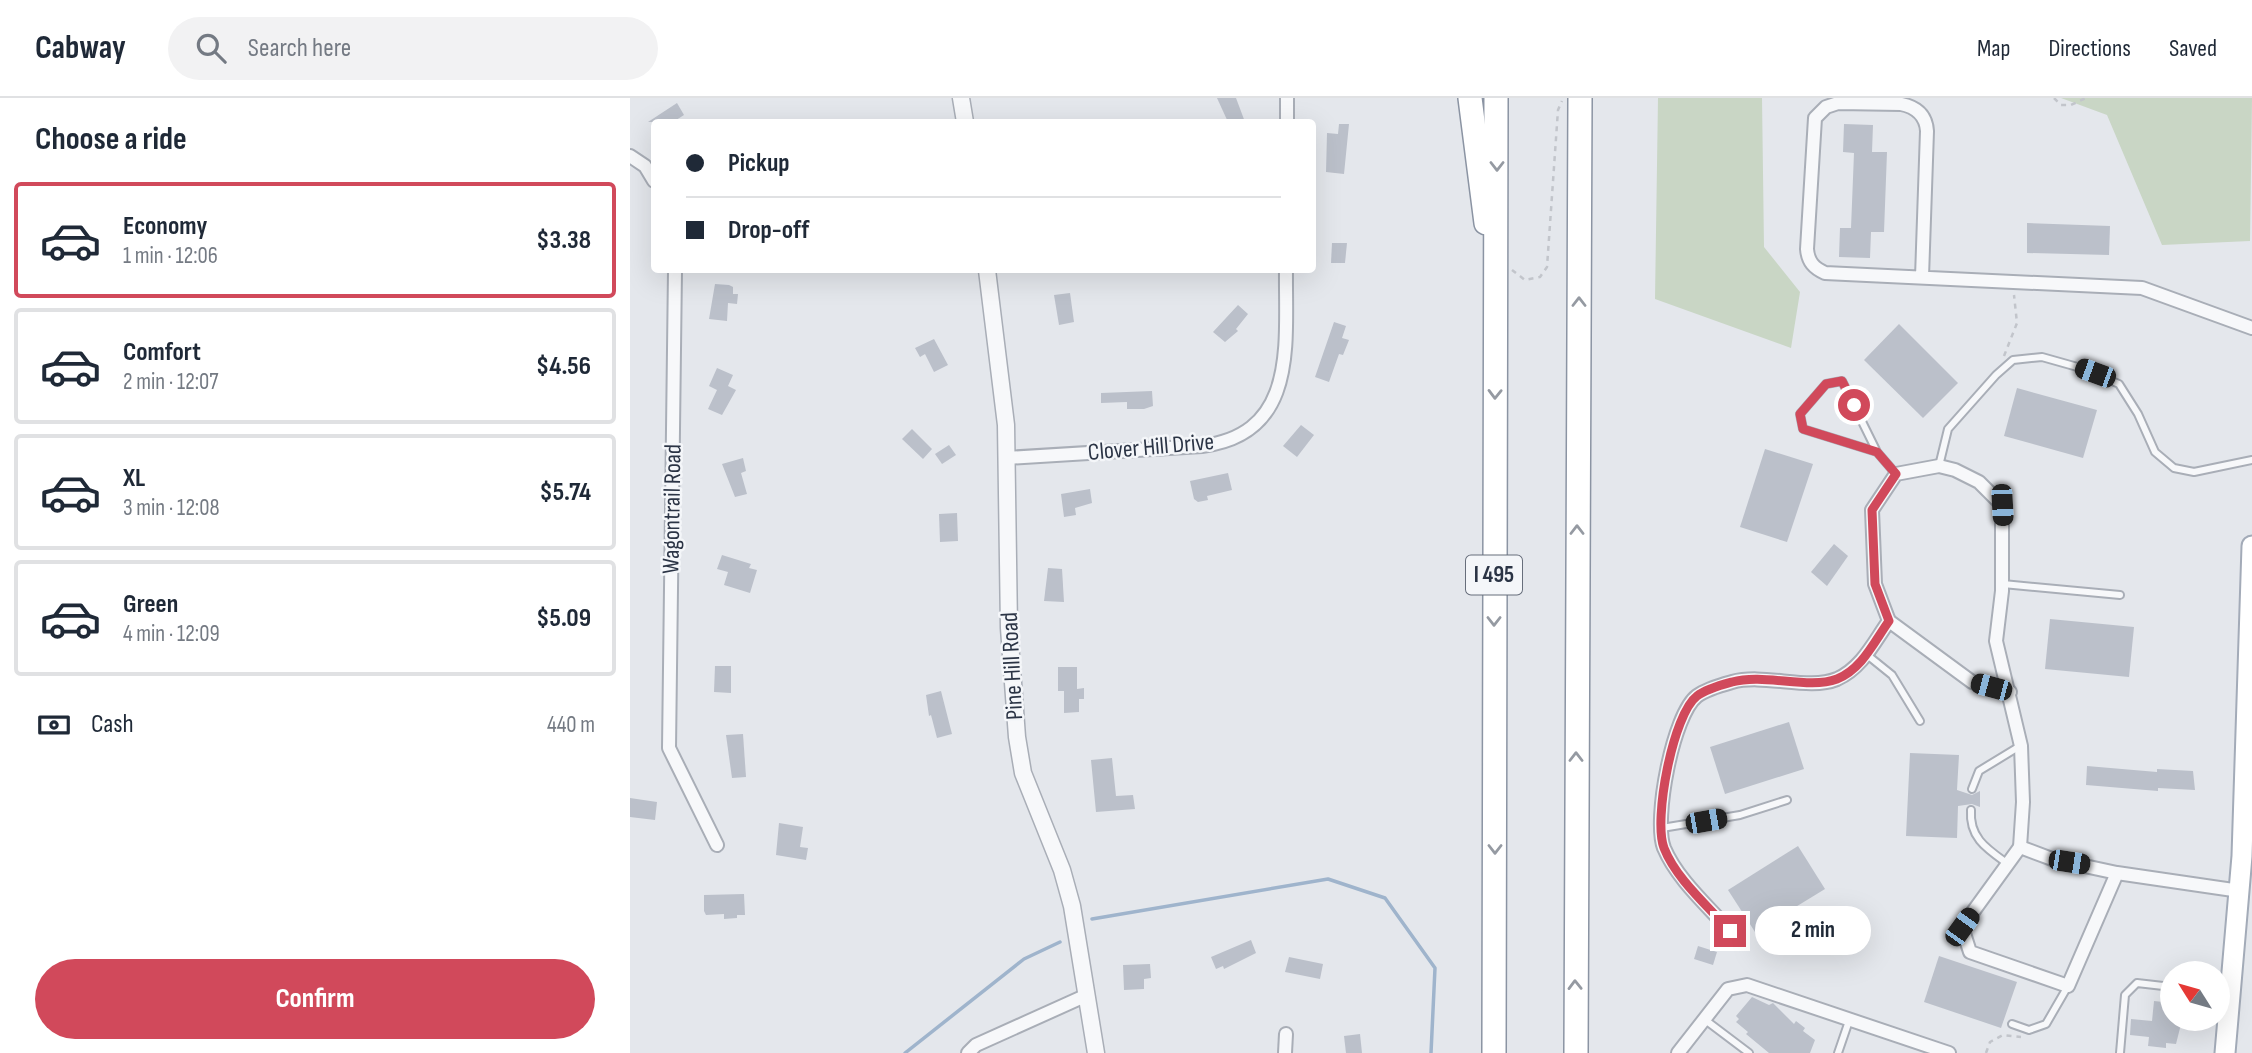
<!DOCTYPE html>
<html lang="en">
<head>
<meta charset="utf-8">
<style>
	:root { --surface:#fff; --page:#f2f2f3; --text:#1f2937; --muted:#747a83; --line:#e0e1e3; --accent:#d1495b }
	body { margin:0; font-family:"Sofia Sans Condensed",sans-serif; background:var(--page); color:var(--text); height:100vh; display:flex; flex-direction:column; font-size:26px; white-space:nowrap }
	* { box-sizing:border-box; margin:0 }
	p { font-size:23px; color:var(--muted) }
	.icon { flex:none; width:38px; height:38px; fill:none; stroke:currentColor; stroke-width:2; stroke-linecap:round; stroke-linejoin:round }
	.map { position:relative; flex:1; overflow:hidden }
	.sheet { display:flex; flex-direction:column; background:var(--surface); width:630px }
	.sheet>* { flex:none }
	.hud { position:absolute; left:21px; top:21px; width:665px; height:154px; border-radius:7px; box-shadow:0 7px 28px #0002; display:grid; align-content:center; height:154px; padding:0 35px; background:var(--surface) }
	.needle { width:46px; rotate:307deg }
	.tools { position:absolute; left:1530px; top:863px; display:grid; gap:14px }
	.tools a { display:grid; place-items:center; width:70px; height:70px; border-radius:50%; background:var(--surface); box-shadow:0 7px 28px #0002; font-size:35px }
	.end { position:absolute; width:32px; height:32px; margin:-16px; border:9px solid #d1495b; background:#fff; box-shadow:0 0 0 4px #fff }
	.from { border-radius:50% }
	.bubble { position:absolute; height:49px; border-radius:24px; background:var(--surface); box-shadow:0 7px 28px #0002; font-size:23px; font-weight:700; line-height:49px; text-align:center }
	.car { position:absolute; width:21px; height:42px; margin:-21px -10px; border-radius:9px; box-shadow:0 0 5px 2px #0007; background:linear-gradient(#222 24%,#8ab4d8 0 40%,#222 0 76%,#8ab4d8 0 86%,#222 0) }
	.hud b { display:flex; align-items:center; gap:24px; height:66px; font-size:26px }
	.hud b+b { border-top:2px solid var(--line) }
	.hud i { width:18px; height:18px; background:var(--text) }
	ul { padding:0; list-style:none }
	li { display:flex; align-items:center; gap:21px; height:116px; margin:0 14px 10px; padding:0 21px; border:4px solid var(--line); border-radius:7px }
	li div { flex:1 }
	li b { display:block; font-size:26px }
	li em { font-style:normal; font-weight:700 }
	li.active { border-color:var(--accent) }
	li>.icon { width:63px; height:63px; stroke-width:1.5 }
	h2 { padding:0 35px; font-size:32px; line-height:84px }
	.pay { display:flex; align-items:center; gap:18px; height:77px; padding:0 35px; font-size:26px }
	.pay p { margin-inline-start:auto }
	.action { display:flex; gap:14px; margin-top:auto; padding:14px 35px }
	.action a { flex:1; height:80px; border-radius:42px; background:var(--accent); color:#fff; font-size:28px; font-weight:700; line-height:80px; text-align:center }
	header { display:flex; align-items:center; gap:42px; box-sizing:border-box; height:98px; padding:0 35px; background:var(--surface); border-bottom:2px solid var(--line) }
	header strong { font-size:33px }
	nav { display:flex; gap:38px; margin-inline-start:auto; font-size:24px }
	.search { width:490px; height:63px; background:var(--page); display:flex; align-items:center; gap:18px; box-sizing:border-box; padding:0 24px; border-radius:38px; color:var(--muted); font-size:26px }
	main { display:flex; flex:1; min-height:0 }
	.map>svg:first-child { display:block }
</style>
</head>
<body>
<header>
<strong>Cabway</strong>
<div class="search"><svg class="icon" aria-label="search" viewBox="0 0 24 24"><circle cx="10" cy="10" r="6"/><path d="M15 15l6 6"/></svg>Search here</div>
<nav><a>Map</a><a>Directions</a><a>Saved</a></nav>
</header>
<main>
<section class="sheet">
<h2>Choose a ride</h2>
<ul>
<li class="active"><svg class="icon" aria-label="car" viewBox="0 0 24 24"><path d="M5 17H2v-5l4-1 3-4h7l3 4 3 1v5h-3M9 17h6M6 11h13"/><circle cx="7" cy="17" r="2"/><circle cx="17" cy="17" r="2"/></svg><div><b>Economy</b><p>1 min · 12:06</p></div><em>$3.38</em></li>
<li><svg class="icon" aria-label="car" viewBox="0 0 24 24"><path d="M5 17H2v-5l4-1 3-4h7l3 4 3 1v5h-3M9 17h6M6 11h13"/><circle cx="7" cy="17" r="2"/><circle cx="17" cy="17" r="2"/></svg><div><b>Comfort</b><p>2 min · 12:07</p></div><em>$4.56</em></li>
<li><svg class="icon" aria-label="car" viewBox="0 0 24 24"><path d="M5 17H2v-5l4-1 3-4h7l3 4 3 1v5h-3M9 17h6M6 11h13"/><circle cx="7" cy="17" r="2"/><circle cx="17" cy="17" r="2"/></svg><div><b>XL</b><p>3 min · 12:08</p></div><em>$5.74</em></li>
<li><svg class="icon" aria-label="car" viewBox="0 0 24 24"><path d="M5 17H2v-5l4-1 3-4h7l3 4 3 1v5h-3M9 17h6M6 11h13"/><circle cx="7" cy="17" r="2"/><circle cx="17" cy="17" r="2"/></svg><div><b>Green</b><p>4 min · 12:09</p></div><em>$5.09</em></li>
</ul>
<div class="pay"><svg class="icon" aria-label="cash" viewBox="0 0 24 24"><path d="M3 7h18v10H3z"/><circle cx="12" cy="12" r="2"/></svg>Cash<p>440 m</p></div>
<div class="action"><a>Confirm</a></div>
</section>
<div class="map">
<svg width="1622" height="955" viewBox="0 0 1622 955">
	<rect width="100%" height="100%" fill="#e4e7ec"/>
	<g fill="#c9d6c5">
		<polygon points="1028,0 1132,0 1134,149 1170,194 1161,250 1025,201"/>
		<polygon points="1431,0 1622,0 1620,143 1532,147 1477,17"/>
	</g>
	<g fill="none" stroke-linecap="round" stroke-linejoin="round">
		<g stroke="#9fb4cc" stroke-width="3.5">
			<polyline points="462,821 698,781 755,800 805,870 801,955"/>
			<polyline points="275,955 394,861 430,844"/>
		</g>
	</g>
	<g fill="#bbc0ca">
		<polygon points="587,0 606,0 615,24 598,24"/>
		<polygon points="47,5 54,17 43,24 18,24"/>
		<polygon points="709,26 719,26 714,76 696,74 697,35 708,36"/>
		<polygon points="1214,26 1243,27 1242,54 1257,54 1254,134 1241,134 1240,160 1209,159 1210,130 1221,130 1224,55 1213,54"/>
		<polygon points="1397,125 1480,128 1479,157 1397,155"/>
		<polygon points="702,145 717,145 715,165 701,165"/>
		<polygon points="85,186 99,187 103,189 103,196 108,196 107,206 98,205 97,223 79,221"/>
		<polygon points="440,195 444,224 429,227 424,197"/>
		<polygon points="608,207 618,216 606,231 608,233 595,244 583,234"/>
		<polygon points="704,224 716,228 712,240 719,242 713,257 709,256 699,284 685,279"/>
		<polygon points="1269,226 1328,285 1293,320 1234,262"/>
		<polygon points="304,241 318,267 304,274 295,256 290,259 285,250"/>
		<polygon points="87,270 103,277 98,288 106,292 92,317 78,311 87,292 79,288"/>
		<polygon points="1387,290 1467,312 1453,360 1374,338"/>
		<polygon points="522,293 523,308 514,311 497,311 497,304 471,305 471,295"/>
		<polygon points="671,327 684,337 667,359 653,348"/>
		<polygon points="282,331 302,351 293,361 272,341"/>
		<polygon points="319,347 326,357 312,366 305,356"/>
		<polygon points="1135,351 1183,366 1157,444 1110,429"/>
		<polygon points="113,360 116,373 111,375 117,396 105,399 92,366"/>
		<polygon points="598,375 602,392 577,398 578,402 568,404 564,401 560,383"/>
		<polygon points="460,391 462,405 445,410 446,417 434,419 431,396"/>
		<polygon points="327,415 328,443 310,444 309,416"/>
		<polygon points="1204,446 1218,458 1197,488 1181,474"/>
		<polygon points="92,457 121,466 119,470 127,472 120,495 94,487 98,474 87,471"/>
		<polygon points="418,470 432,471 434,504 414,503"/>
		<polygon points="1420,521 1504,529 1499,579 1415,571"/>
		<polygon points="85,568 101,568 101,595 84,594"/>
		<polygon points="428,569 447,569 447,591 454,590 454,601 449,601 449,614 434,615 434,593 428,593"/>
		<polygon points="311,593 322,636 307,640 301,617 299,618 296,597"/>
		<polygon points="1159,624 1174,671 1095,696 1080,649"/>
		<polygon points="113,636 116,679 102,680 96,637"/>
		<polygon points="1280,655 1329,657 1327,692 1342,697 1350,693 1350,709 1342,706 1328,708 1327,740 1276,738"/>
		<polygon points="482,660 486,698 503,697 505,711 466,714 461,662"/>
		<polygon points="1457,668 1527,674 1527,671 1563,673 1565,692 1528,690 1528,693 1456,687"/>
		<polygon points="0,700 27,704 25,722 0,719"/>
		<polygon points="149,725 173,729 170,749 178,750 176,762 146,757"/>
		<polygon points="1168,748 1195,791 1125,834 1098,792"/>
		<polygon points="114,796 115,817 107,817 107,820 94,821 94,816 76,817 74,813 74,797"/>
		<polygon points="621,842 626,855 594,871 593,868 586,871 581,859"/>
		<polygon points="1068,848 1087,854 1083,867 1064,861"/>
		<polygon points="1309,858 1387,884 1371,930 1294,904"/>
		<polygon points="659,859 693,866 690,881 655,874"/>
		<polygon points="520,866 521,880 514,881 514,891 494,892 493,867"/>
		<polygon points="1122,899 1139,907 1143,905 1164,926 1166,923 1175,930 1173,933 1185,942 1180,955 1139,955 1116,936 1118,934 1106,924 1109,921 1106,918"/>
		<polygon points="1524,903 1542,905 1542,920 1552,922 1546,946 1536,945 1536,950 1518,948 1519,939 1500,937 1501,921 1522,923"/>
		<polygon points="730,936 732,955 716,955 714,938"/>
	</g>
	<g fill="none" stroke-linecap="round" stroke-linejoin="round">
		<g stroke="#a9aeb7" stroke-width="10">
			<g id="service">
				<polyline points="1247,354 1173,331 1170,316 1196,286 1212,283 1247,354 1266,376"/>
				<polyline points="1309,368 1318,331 1366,277 1383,262 1412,259 1451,270 1489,286 1508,316 1525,354 1544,370 1564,374 1622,362"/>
				<polyline points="1373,486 1490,497"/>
				<polyline points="1236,556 1262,577 1290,623"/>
				<polyline points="1342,691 1349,673 1390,648"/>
				<path d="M 1341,712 C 1339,740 1357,751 1378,766"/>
				<polyline points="1032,730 1110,717 1157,702"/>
				<polyline points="1074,921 1119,955"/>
				<polyline points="1382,926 1399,932 1416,926 1438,888"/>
				<polyline points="1208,955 1220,920"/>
				<polyline points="1490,955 1495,897 1507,885 1542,889"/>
			</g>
		</g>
		<g stroke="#a9aeb7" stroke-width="16">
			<g id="minor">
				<polyline points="657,24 657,0"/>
				<polyline points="0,58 15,68 24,83"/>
				<polyline points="45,172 39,650 87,747"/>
				<path d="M 1292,179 L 1297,33 C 1296,17 1286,9 1271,6 L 1208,5 L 1196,9 L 1185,20 L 1177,151 C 1178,164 1184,170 1195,175 L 1512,190 L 1622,230"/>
				<path d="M 376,360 L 572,348 C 669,336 655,244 656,172"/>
				<polyline points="1259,523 1342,584 1380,594"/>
				<polyline points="1487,775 1422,761 1390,749 1332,829 1340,854 1438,888 1487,775 1610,793"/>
				<path d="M 1100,833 C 1078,808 1047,781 1034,750 C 1023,722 1043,616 1067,598 C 1076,591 1091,587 1102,584 C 1135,575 1178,593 1207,581 C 1232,570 1244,544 1259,523 L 1245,486 L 1242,412 L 1266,376 L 1309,368 L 1325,372 L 1349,384 L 1372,407 L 1372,493 L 1366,543 L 1391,648 L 1393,704 L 1390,749"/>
				<polyline points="338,955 346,947 457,897"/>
				<polyline points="655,955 656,936"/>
				<polyline points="1048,955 1098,891 1117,887 1319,955"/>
			</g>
		</g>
		<g stroke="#a9aeb7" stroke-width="19">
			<g id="tertiary">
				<polyline points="331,0 335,24"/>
				<polyline points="357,172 376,327 379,530 387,639 393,675 432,772 442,808 466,955"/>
			</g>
		</g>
		<g stroke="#a3abb8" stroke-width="23">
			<polyline id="primary" points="1595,955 1612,758 1622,448"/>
		</g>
		<g stroke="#8b94a3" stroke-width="26">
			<g id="motorway">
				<polyline points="840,0 856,125"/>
				<polyline points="864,955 866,0"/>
				<polyline points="946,955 950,0"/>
			</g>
		</g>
		<g stroke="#c2c5cb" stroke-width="2.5" stroke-dasharray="5 5" stroke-linecap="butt">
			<polyline points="1424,0 1431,7 1441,7 1456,0"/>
			<polyline points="882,172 895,182 910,179 917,169 928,12 932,3"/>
			<polyline points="1374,258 1387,225 1384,197"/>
			<polyline points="1356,955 1360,944 1373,937 1391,939"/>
		</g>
		<use href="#service" stroke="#f7f8fa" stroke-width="6"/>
		<use href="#minor" stroke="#f7f8fa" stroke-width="12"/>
		<use href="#tertiary" stroke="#f7f8fa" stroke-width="16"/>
		<use href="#primary" stroke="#fff" stroke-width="19"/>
		<use href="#motorway" stroke="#fff" stroke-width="23"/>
	</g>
	<defs><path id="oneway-chevron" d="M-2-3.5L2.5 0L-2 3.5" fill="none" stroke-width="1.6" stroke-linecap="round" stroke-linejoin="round" transform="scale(1.75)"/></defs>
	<g stroke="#959aa2">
		<use href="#oneway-chevron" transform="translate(867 68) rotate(90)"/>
		<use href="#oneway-chevron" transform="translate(949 204) rotate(-90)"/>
		<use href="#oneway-chevron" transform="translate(865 296) rotate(91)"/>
		<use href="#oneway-chevron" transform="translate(947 432) rotate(-90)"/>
		<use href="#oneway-chevron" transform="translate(864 523) rotate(90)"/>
		<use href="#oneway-chevron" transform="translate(946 659) rotate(-90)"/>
		<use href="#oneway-chevron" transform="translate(865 751) rotate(90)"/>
		<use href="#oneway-chevron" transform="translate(945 887) rotate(-91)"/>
	</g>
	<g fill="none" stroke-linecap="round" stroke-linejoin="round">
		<path stroke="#d1495b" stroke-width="9" d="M 1100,833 C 1078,808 1046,781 1034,750 C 1023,722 1043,616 1067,598 C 1076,591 1091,587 1102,584 C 1135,575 1178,592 1207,581 C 1232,571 1244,544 1259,523 L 1245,486 L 1242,412 L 1266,376 L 1247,354 L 1173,331 L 1170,316 L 1196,286 L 1212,283 L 1224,307"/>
	</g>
	<g text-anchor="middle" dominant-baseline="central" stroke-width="5" stroke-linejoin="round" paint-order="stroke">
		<rect fill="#f4f6f9" stroke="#676e7b" stroke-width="2" x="836" y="457.5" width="56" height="39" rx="5"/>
		<g font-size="23" font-weight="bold" fill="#2b3445">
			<text x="864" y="477">I 495</text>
		</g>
		<g font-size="24" fill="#2b3445" stroke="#f4f6f9">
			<text transform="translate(521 349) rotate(-5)">Clover Hill Drive</text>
			<text transform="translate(42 411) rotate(-89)">Wagontrail Road</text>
			<text transform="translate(382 568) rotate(-93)">Pine Hill Road</text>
		</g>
	</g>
</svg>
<div class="tools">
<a><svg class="needle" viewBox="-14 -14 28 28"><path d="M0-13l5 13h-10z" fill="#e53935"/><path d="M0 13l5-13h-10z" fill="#747a83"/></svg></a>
</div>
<i class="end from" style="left:1224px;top:307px"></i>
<i class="end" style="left:1100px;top:833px"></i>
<div class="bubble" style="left:1125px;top:808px;width:116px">2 min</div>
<i class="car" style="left:1465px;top:275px;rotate:290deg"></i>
<i class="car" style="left:1372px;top:407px;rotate:177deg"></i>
<i class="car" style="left:1361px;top:589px;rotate:285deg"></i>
<i class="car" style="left:1076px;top:723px;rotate:80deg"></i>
<i class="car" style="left:1439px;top:764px;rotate:99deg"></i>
<i class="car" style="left:1332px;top:829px;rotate:36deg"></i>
<div class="hud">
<b><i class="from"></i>Pickup</b>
<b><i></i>Drop-off</b>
</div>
</div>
</main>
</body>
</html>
